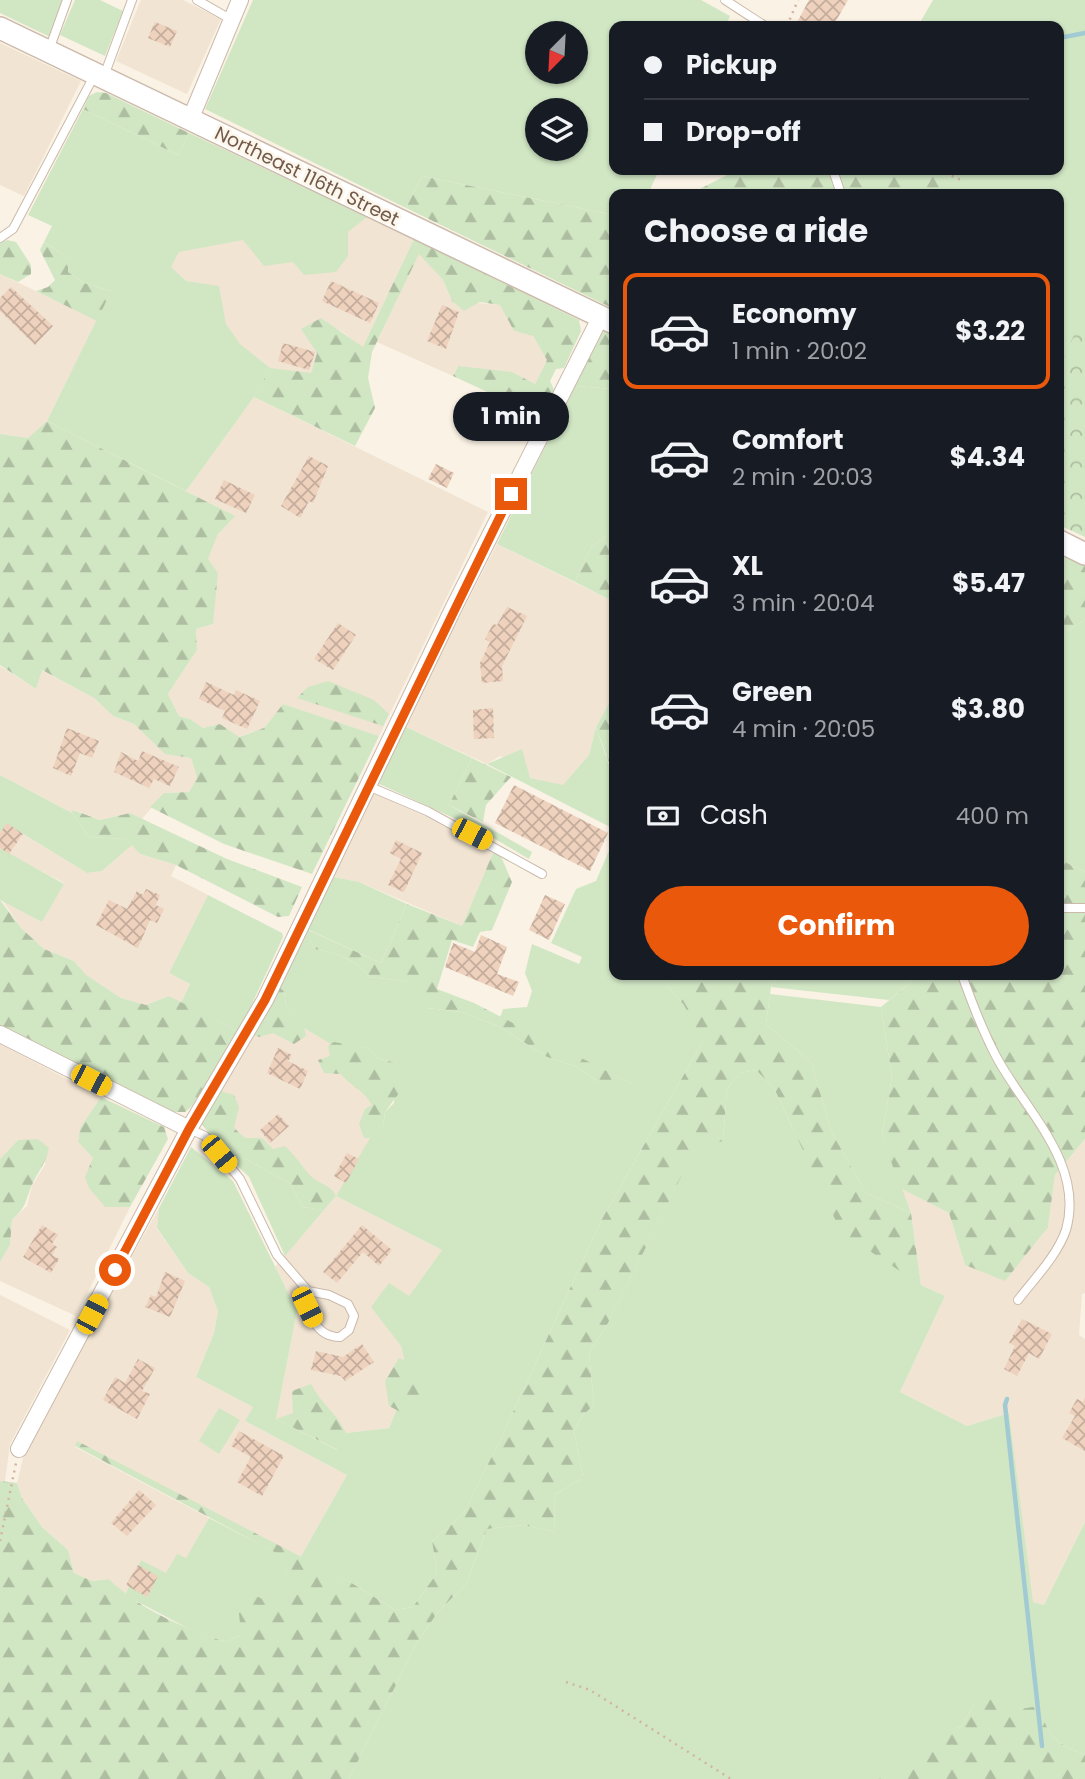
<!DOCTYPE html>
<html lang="en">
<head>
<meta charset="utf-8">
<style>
	:root { --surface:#171b24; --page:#20242c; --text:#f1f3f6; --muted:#9ea1a6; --line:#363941; --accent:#ea580c }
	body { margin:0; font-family:Poppins,sans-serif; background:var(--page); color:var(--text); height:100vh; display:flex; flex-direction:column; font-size:26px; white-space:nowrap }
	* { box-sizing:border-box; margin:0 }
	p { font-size:23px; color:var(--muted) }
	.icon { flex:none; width:38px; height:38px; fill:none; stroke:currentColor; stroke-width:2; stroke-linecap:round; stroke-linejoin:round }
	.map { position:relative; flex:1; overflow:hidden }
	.details { position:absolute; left:609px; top:189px; width:455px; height:791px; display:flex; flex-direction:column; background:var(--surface); border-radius:14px; box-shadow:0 2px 5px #0004 }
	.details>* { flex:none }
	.top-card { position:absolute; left:609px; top:21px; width:455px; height:154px; border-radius:14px; box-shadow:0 2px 5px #0004; display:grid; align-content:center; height:154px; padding:0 35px; background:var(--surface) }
	.needle { width:46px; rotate:204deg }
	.controls { position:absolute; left:525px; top:21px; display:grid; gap:14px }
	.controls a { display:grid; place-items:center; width:63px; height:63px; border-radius:50%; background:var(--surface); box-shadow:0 2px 5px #0004; font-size:35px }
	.end { position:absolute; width:32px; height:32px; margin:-16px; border:9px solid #ea580c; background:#fff; box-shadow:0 0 0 4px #fff }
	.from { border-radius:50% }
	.bubble { position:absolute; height:49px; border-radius:24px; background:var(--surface); box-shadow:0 2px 5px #0004; font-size:23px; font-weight:700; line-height:49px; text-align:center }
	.car { position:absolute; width:21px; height:42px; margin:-21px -10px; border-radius:9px; box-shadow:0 0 5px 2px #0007; background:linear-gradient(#f5c518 24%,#345 0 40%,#f5c518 0 76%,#345 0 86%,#f5c518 0) }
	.top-card b { display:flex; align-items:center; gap:24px; height:66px; font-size:26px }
	.top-card b+b { border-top:2px solid var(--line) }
	.top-card i { width:18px; height:18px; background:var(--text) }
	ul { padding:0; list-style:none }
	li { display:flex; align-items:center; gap:21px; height:116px; margin:0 14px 10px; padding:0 21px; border:4px solid transparent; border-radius:14px }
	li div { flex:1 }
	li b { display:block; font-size:26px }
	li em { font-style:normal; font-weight:700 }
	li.selected { border-color:var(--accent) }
	li>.icon { width:63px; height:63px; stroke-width:1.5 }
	h2 { padding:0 35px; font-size:32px; line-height:84px }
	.pay { display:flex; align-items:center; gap:18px; height:77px; padding:0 35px; font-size:26px }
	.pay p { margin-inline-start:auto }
	.primary-button { display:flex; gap:14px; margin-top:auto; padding:14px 35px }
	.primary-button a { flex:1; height:80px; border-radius:42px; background:var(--accent); color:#fff; font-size:28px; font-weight:700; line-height:80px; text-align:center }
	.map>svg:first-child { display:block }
</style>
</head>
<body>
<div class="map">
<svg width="1085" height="1779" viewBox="0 0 1085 1779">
	<defs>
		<pattern id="forest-firs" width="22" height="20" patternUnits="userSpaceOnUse" patternTransform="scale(1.75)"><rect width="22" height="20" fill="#d1e7c4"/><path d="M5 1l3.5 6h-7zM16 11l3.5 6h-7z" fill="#aebea1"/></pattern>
		<pattern id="park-crowns" width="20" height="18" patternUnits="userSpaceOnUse" patternTransform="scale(1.75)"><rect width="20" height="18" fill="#d1e7c4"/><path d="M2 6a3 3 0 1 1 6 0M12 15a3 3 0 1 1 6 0" fill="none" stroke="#aebea1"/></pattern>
		<pattern id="building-cross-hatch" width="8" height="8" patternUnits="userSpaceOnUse" patternTransform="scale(1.75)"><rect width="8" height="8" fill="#eed2be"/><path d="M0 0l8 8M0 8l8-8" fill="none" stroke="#c5ad9d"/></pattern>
	</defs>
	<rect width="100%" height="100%" fill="#faf2e4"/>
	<g fill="#f1e4d3">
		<polygon points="141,0 183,0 221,19 187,94 116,61"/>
		<polygon points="0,43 81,81 24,196 0,185"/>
		<polygon points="189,133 414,239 363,348 340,330 317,353 311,373 254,397 488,512 379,736 283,704 264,728 238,737 220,724 203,728 190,719 179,716 168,694 197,650 196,629 213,624 208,559 218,534 234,516 186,491 254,397 97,321 47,421 28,438 0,434 0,274 97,320"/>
		<polygon points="419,253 443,280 452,301 501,305 514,331 533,336 547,360 535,384 511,372 457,367 453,376 377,342"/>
		<polygon points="497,544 614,602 614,694 596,727 589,755 563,786 530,778 500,756 487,764 404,726"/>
		<polygon points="0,666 36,689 41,670 94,698 113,716 134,724 165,753 191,758 197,778 189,792 164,793 142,819 130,813 100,820 74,810 72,813 0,775"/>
		<polygon points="372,793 423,815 493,853 462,926 359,882 334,877"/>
		<polygon points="23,834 87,873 102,871 132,845 140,854 176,865 171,876 208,895 169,973 190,984 181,1003 169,996 146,1005 121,998 85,975 74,961 44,949 22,929 3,901 42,922 64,883 9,854"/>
		<polygon points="268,1007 396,1081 367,1145 336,1196 442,1250 409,1296 372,1307 401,1346 409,1380 389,1428 346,1433 338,1450 276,1419 297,1311 275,1267 336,1196 202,1124"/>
		<polygon points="0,1044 101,1097 80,1128 78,1142 93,1158 105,1207 130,1207 76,1316 0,1281 0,1262 10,1245 12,1220 27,1206 32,1186 46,1163 18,1140 0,1159"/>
		<polygon points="1085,1139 1085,1293 1082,1294 1079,1335 1085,1339 1085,1522 1044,1605 1032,1602 1009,1413 967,1426 900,1392 945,1296 921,1285 911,1213 900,1188 949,1213 965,1265 1048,1227 1055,1175"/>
		<polygon points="159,1208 157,1229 188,1273 209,1287 218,1311 214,1333 196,1377 253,1407 245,1421 347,1475 300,1558 77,1441 75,1447 209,1518 186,1559 166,1574 141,1560 125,1595 109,1579 92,1581 74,1573 68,1550 42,1527 22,1498 17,1483 26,1446"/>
		<polygon points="0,1295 70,1330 10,1444 5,1481 0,1481"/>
	</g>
	<g fill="#d1e7c4" fill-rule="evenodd">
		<polygon points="0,0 63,0 50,37 0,13"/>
		<polygon points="75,0 100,0 123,11 105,56 60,35"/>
		<path d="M 253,0 L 701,0 L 730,16 L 726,26 L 614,26 L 614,170 L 659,170 L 648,194 L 614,194 L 614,215 L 422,176 L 406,208 L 205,109 ZM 537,33 L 576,33 L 576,72 L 537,72 ZM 537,110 L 576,110 L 576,149 L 537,149 Z"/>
		<polygon points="933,0 1085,0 1085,320 1059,379 1059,194 954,194 960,180 939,170 1059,170 1059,26 918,26"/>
		<polygon points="83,109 178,155 189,133 367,217 348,232 348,256 336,272 304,275 293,262 264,266 243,240 179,252 171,267 186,281 219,286 226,324 240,344 270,368 254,397 186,491 47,421 111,291 84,283 68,272 68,258 44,242 52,226 28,215"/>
		<polygon points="575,386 614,389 614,531 592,546 575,582 497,544"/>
		<polygon points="1085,619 1085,872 1059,859 1059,638"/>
		<polygon points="404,726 472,758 449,805 532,852 529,859 480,830 377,783"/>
		<polygon points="596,727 610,768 614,770 614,829 487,764 522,749 530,778 563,785 589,755"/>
		<polygon points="0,775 72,813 89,837 126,839 132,845 102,871 87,873 7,824 0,833"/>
		<path d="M 614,839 L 614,975 L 658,975 L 684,1005 L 701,1014 L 703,1041 L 602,1219 L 501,1438 L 463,1514 L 432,1541 L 437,1573 L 413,1607 L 395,1610 L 350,1582 L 300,1558 L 347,1475 L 245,1421 L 253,1407 L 196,1377 L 214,1333 L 218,1311 L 209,1287 L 188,1273 L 157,1228 L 159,1208 L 191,1147 L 233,1181 L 297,1311 L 276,1419 L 337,1450 L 346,1433 L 389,1428 L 409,1380 L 401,1346 L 371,1307 L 389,1283 L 409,1296 L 442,1250 L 336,1196 L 370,1138 L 383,1126 L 385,1112 L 394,1103 L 396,1063 L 377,1058 L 368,1048 L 331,1044 L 304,1028 L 301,1018 L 286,1006 L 284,991 L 280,988 L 334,877 L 359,882 L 407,904 L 381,963 L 307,929 L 314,949 C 338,953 354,959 370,977 L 411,982 L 427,1008 L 462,1012 L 500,1027 L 547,1057 L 575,1066 L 597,1081 L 634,1085 L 500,1018 L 503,1009 L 527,1007 L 532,991 L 525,973 L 532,944 L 579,964 L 582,957 L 551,943 L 576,889 L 596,881 Z"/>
		<polygon points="0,848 64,884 42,922 0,900"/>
		<polygon points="208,895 282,933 283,937 239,1032 181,1003 190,984 169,973"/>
		<polygon points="778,975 912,975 911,982 889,1000 771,987"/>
		<polygon points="770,994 881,1007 892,1077 882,1134 911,1213 866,1193 832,1133 811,1062 766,1024"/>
		<path d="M 756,1070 L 774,1088 L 793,1129 L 921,1285 L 945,1296 L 900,1392 L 967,1426 L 1009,1413 L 1033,1602 L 1044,1605 L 1085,1522 L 1085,1755 C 1054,1742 1049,1738 1039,1707 L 1020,1709 L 975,1703 L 961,1727 L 938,1733 L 897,1774 L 878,1779 L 349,1779 L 418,1641 L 438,1612 L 466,1584 L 487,1529 L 523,1525 L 555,1532 L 554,1495 L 583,1478 L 574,1431 L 583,1415 L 594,1405 L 589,1353 L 608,1323 L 695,1148 L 723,1140 L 727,1089 L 740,1073 Z"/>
		<polygon points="225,1154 246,1159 291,1184 302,1207 324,1210 285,1256 249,1177"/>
		<polygon points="219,1408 240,1420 219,1454 199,1441"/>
		<polygon points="209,1518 283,1556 287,1574 287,1596 241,1635 226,1642 193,1631 125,1595 141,1560 166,1573 177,1554 186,1558"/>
	</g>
	<g fill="url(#forest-firs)">
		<polygon points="97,92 106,93 189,133 178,155 83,109 89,96"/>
		<polygon points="737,170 939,170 961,180 954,194 690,194"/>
		<polygon points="422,176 614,215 614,309 406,208"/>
		<polygon points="414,239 579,320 581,331 564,368 556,369 550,381 554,390 543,413 535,414 453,376 458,366 512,372 535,384 547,360 533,336 514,331 500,305 480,302 464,311 452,301 443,280 419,254 372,352 368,378 375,408 355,446 254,397 270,368 311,373 317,353 301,329 321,318 363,347"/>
		<polygon points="7,240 16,242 31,265 31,274 18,282 0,274 0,243"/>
		<polygon points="44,242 68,258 68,272 84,283 111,291 97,321 36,291 48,287 55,280 40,250"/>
		<polygon points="605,328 614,332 614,389 575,386"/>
		<polygon points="47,421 235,516 218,534 208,559 218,573 213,624 196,629 197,650 168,694 179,716 190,719 203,728 220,724 239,737 264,728 283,704 379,736 312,874 224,844 150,807 164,793 189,792 197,778 191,758 165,754 134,724 113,716 94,698 42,670 36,689 0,665 0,434 28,438"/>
		<polygon points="614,531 614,602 575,582 592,546"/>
		<polygon points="1059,553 1085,565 1085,619 1059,638"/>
		<polygon points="328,681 374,700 389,714 383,726 297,698 308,687"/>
		<polygon points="614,694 614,770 611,768 596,727"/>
		<polygon points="472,758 511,777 486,805 483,822 449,805"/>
		<polygon points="73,810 100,820 130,813 227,859 302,887 289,916 278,917 176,865 140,854 126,839 89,837 72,813"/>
		<path d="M 493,853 L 500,854 L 512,882 L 492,930 L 480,932 L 473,947 L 452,940 L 437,989 L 474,1003 L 636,1086 L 617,1087 L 597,1081 L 575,1066 L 547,1057 L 500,1027 L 462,1012 L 427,1008 L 413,999 L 410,982 L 370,977 C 354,959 338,953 314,949 L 306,929 L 381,963 L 407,904 L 462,926 Z"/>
		<polygon points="1059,859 1085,872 1085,1139 1055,1175 1048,1227 1005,1281 965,1265 949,1213 900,1188 882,1134 892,1077 881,1007 911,982 912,975 1059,975"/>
		<polygon points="0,900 22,929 44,949 74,961 86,975 121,998 146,1005 169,996 239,1032 192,1106 185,1112 167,1112 0,1029"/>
		<path d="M 658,975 L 778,975 L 771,987 L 766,1024 L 811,1062 L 832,1133 L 866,1193 L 911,1213 L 921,1285 L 841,1232 L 774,1088 L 756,1070 L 740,1073 L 727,1089 L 723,1141 L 695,1149 L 608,1323 L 589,1353 L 594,1405 L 583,1415 L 574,1431 L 583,1478 L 554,1495 L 555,1532 L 523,1525 L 487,1529 L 466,1584 L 438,1612 L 418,1641 L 349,1779 L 0,1779 L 0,1481 L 17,1483 L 22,1498 L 42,1527 L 68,1550 L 74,1573 L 92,1581 L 109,1579 C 140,1610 186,1629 226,1642 L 241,1635 L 239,1613 L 256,1596 L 274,1604 L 287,1596 L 287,1574 L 282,1556 L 75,1446 L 77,1441 L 350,1582 L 395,1610 L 413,1607 L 437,1573 L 432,1541 L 463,1514 L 501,1438 L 602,1219 L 703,1041 L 684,1005 Z"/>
		<polygon points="280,988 284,991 286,1006 302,1018 306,1036 294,1044 273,1033 259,1037 252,1034"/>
		<path d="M 334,1042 L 368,1048 L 377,1058 L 396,1063 L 402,1089 L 385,1112 L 383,1126 L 374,1138 L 364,1138 L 359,1124 L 365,1109 L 372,1105 C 364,1090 351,1087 341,1074 L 324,1073 L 318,1060 L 330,1056 L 328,1046 Z"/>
		<path d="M 221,1091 L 234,1095 L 239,1107 L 234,1128 L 245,1138 L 262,1138 L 273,1149 L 285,1146 C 297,1157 304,1170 313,1178 C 323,1186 330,1184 336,1196 L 324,1210 L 302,1207 L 291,1184 L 246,1159 L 225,1154 L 202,1124 Z"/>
		<polygon points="101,1097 164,1127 168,1139 130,1207 105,1207 89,1188 85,1177 93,1158 78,1142 80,1128"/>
		<path d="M 38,1139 L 49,1148 C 46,1164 38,1171 32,1185 C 24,1203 28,1205 12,1220 L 10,1245 L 0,1262 L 0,1159 L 18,1140 Z"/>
		<polygon points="399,1358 419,1365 421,1396 408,1416 389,1406 385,1381"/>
		<path d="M 311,1384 C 321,1404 337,1413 346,1433 L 338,1450 L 276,1419 L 293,1413 L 292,1391 Z"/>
		<path d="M 999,1694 L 1020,1709 L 1039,1706 C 1049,1738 1054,1742 1085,1755 L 1085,1779 L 878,1779 L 897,1773 L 938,1732 L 961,1727 L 975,1703 Z"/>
	</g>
	<polygon fill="url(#park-crowns)" points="1085,310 1085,537 1059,525 1059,369"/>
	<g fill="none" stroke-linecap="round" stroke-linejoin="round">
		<g stroke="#a1cad3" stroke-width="4.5">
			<polyline points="1059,38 1085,33"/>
			<polyline points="1007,1399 1005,1405 1042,1746"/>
		</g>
	</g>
	<g fill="url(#building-cross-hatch)">
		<polygon points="809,0 848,0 833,26 795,26"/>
		<polygon points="155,22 177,31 170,47 148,38"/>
		<polygon points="331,281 379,303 370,323 322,301"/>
		<polygon points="11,287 53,326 35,345 0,311 0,298"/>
		<polygon points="442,305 459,312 446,349 427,341"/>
		<polygon points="283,343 315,352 309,370 278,361"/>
		<polygon points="309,456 328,466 313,503 309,501 300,518 281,506"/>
		<polygon points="436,464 454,473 447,488 428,479"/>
		<polygon points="224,480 255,495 246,513 215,499"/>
		<polygon points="507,607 527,616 502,666 503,681 482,683 480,663 490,642 485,639 493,624 497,625"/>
		<polygon points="338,623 356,635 333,670 314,659"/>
		<polygon points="206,682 234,695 236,690 260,701 247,729 222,718 225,711 199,699"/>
		<polygon points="493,708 494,738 474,739 473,710"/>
		<polygon points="67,728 99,741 92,758 80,753 71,776 53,768"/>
		<polygon points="142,751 179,767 170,786 154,779 149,788 114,772 121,752 138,761"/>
		<polygon points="514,785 608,833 590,871 495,823"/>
		<polygon points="7,823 23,834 9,854 0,848 0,833"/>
		<polygon points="396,840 422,853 404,892 388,885 401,859 390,853"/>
		<polygon points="146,889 160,895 156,905 164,909 157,923 150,920 138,948 96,925 109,900 127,909 137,891 143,895"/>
		<polygon points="545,895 565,904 549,940 529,930"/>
		<polygon points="481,935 507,947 497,974 519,982 513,996 445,967 453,943 475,952"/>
		<polygon points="278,1048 292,1055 288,1061 308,1071 300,1089 267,1073"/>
		<polygon points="278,1114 289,1126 270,1143 260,1130"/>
		<polygon points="347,1153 359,1159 346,1183 334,1176"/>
		<polygon points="42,1225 58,1235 52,1244 57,1247 52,1255 59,1259 51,1273 23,1257"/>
		<polygon points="362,1225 392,1250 379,1266 363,1252 337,1283 323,1272"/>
		<polygon points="165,1272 185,1281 170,1317 145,1307 151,1295 156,1297"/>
		<polygon points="1022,1319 1052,1334 1039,1359 1029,1353 1017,1376 1004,1369 1015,1346 1009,1343"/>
		<polygon points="362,1344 374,1362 345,1381 341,1376 311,1370 316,1351 343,1357"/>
		<polygon points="138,1359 155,1368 142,1391 150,1394 137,1419 103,1400 115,1377 125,1383"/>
		<polygon points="1085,1397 1085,1451 1062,1438 1075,1416 1069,1413 1077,1399 1083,1402"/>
		<polygon points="239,1431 284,1456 262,1496 237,1482 251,1457 231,1446"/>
		<polygon points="139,1490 156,1505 127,1536 111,1523"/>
		<polygon points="138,1565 158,1576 147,1597 126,1585"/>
	</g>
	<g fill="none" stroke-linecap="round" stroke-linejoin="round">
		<g stroke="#cbbaab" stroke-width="10">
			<g id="service">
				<polyline points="197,0 232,20"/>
				<polyline points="725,0 765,26"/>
				<polyline points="49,50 67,0"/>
				<polyline points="104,76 132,0"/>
				<polyline points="833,170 841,194"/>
				<polyline points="0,238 13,229 95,74"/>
				<polyline points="368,786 427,811 542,874"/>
				<polyline points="1059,908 1085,908"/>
				<path d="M 962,975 C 972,1003 983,1032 997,1058 C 1025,1110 1085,1164 1066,1230 C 1057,1256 1034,1279 1018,1300"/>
				<path d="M 189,1129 L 205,1136 L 240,1179 L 277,1255 L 308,1291 L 329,1295 L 348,1304 L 354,1316 L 349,1330 L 340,1337 C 315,1337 307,1312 308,1291"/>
			</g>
		</g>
		<g stroke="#cbbaab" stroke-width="18">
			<g id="minor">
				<polyline points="190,120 240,0"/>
				<polyline points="0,1034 189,1129"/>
				<polyline points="19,1449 189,1129 265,1000 455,605 601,316"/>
			</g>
		</g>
		<g stroke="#cbbaab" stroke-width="24">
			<g id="tertiary">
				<polyline points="0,28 614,323"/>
				<polyline points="1059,541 1085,554"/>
			</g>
		</g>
		<g stroke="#d2b5a1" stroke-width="2.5" stroke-dasharray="2 5" stroke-linecap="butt">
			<polyline points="787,26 798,0"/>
			<polyline points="939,170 961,180"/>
			<polyline points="0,1541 16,1463"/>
			<polyline points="566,1682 590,1690 731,1779"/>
		</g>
		<use href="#service" stroke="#fff" stroke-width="8"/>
		<use href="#minor" stroke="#fff" stroke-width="16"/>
		<use href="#tertiary" stroke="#fff" stroke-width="21"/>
	</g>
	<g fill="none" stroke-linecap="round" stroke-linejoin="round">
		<polyline stroke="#ea580c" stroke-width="9" points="115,1270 189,1129 265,1000 511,494"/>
	</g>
	<g text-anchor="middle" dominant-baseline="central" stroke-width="5" stroke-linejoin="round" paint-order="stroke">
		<g font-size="19" fill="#715a4c" stroke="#fdf6ea">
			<text transform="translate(307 176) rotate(26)">Northeast 116th Street</text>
		</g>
	</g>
</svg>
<div class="controls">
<a><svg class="needle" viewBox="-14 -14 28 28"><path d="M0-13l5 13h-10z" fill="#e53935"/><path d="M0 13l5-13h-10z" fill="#9ea1a6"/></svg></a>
<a><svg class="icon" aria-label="layers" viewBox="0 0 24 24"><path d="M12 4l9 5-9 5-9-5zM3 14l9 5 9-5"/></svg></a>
</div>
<i class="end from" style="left:115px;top:1270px"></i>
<i class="end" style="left:511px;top:494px"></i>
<div class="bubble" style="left:453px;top:392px;width:116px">1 min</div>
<i class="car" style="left:472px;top:834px;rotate:117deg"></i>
<i class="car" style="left:91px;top:1080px;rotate:117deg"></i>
<i class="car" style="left:219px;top:1154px;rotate:140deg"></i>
<i class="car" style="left:307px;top:1307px;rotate:154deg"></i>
<i class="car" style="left:92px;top:1314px;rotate:28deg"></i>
<div class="top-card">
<b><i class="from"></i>Pickup</b>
<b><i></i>Drop-off</b>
</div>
<section class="details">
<h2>Choose a ride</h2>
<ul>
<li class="selected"><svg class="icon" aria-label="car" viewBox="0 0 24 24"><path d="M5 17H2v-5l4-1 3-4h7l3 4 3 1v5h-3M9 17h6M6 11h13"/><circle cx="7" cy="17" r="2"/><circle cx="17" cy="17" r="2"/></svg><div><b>Economy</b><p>1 min · 20:02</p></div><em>$3.22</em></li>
<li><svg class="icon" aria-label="car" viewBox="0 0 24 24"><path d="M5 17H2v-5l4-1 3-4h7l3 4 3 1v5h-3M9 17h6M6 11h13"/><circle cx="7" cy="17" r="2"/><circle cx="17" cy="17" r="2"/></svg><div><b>Comfort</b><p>2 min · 20:03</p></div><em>$4.34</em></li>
<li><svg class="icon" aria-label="car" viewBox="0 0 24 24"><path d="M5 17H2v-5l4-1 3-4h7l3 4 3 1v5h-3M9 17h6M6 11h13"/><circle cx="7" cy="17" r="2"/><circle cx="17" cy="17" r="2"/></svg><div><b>XL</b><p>3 min · 20:04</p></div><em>$5.47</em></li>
<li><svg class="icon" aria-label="car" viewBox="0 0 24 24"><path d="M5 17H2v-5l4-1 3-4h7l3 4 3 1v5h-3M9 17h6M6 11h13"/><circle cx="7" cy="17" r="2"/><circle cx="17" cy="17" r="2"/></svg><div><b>Green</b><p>4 min · 20:05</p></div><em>$3.80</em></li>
</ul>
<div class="pay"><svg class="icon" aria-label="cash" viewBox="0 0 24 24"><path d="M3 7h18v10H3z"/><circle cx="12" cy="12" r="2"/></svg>Cash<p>400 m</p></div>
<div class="primary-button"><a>Confirm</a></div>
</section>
</div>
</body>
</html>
